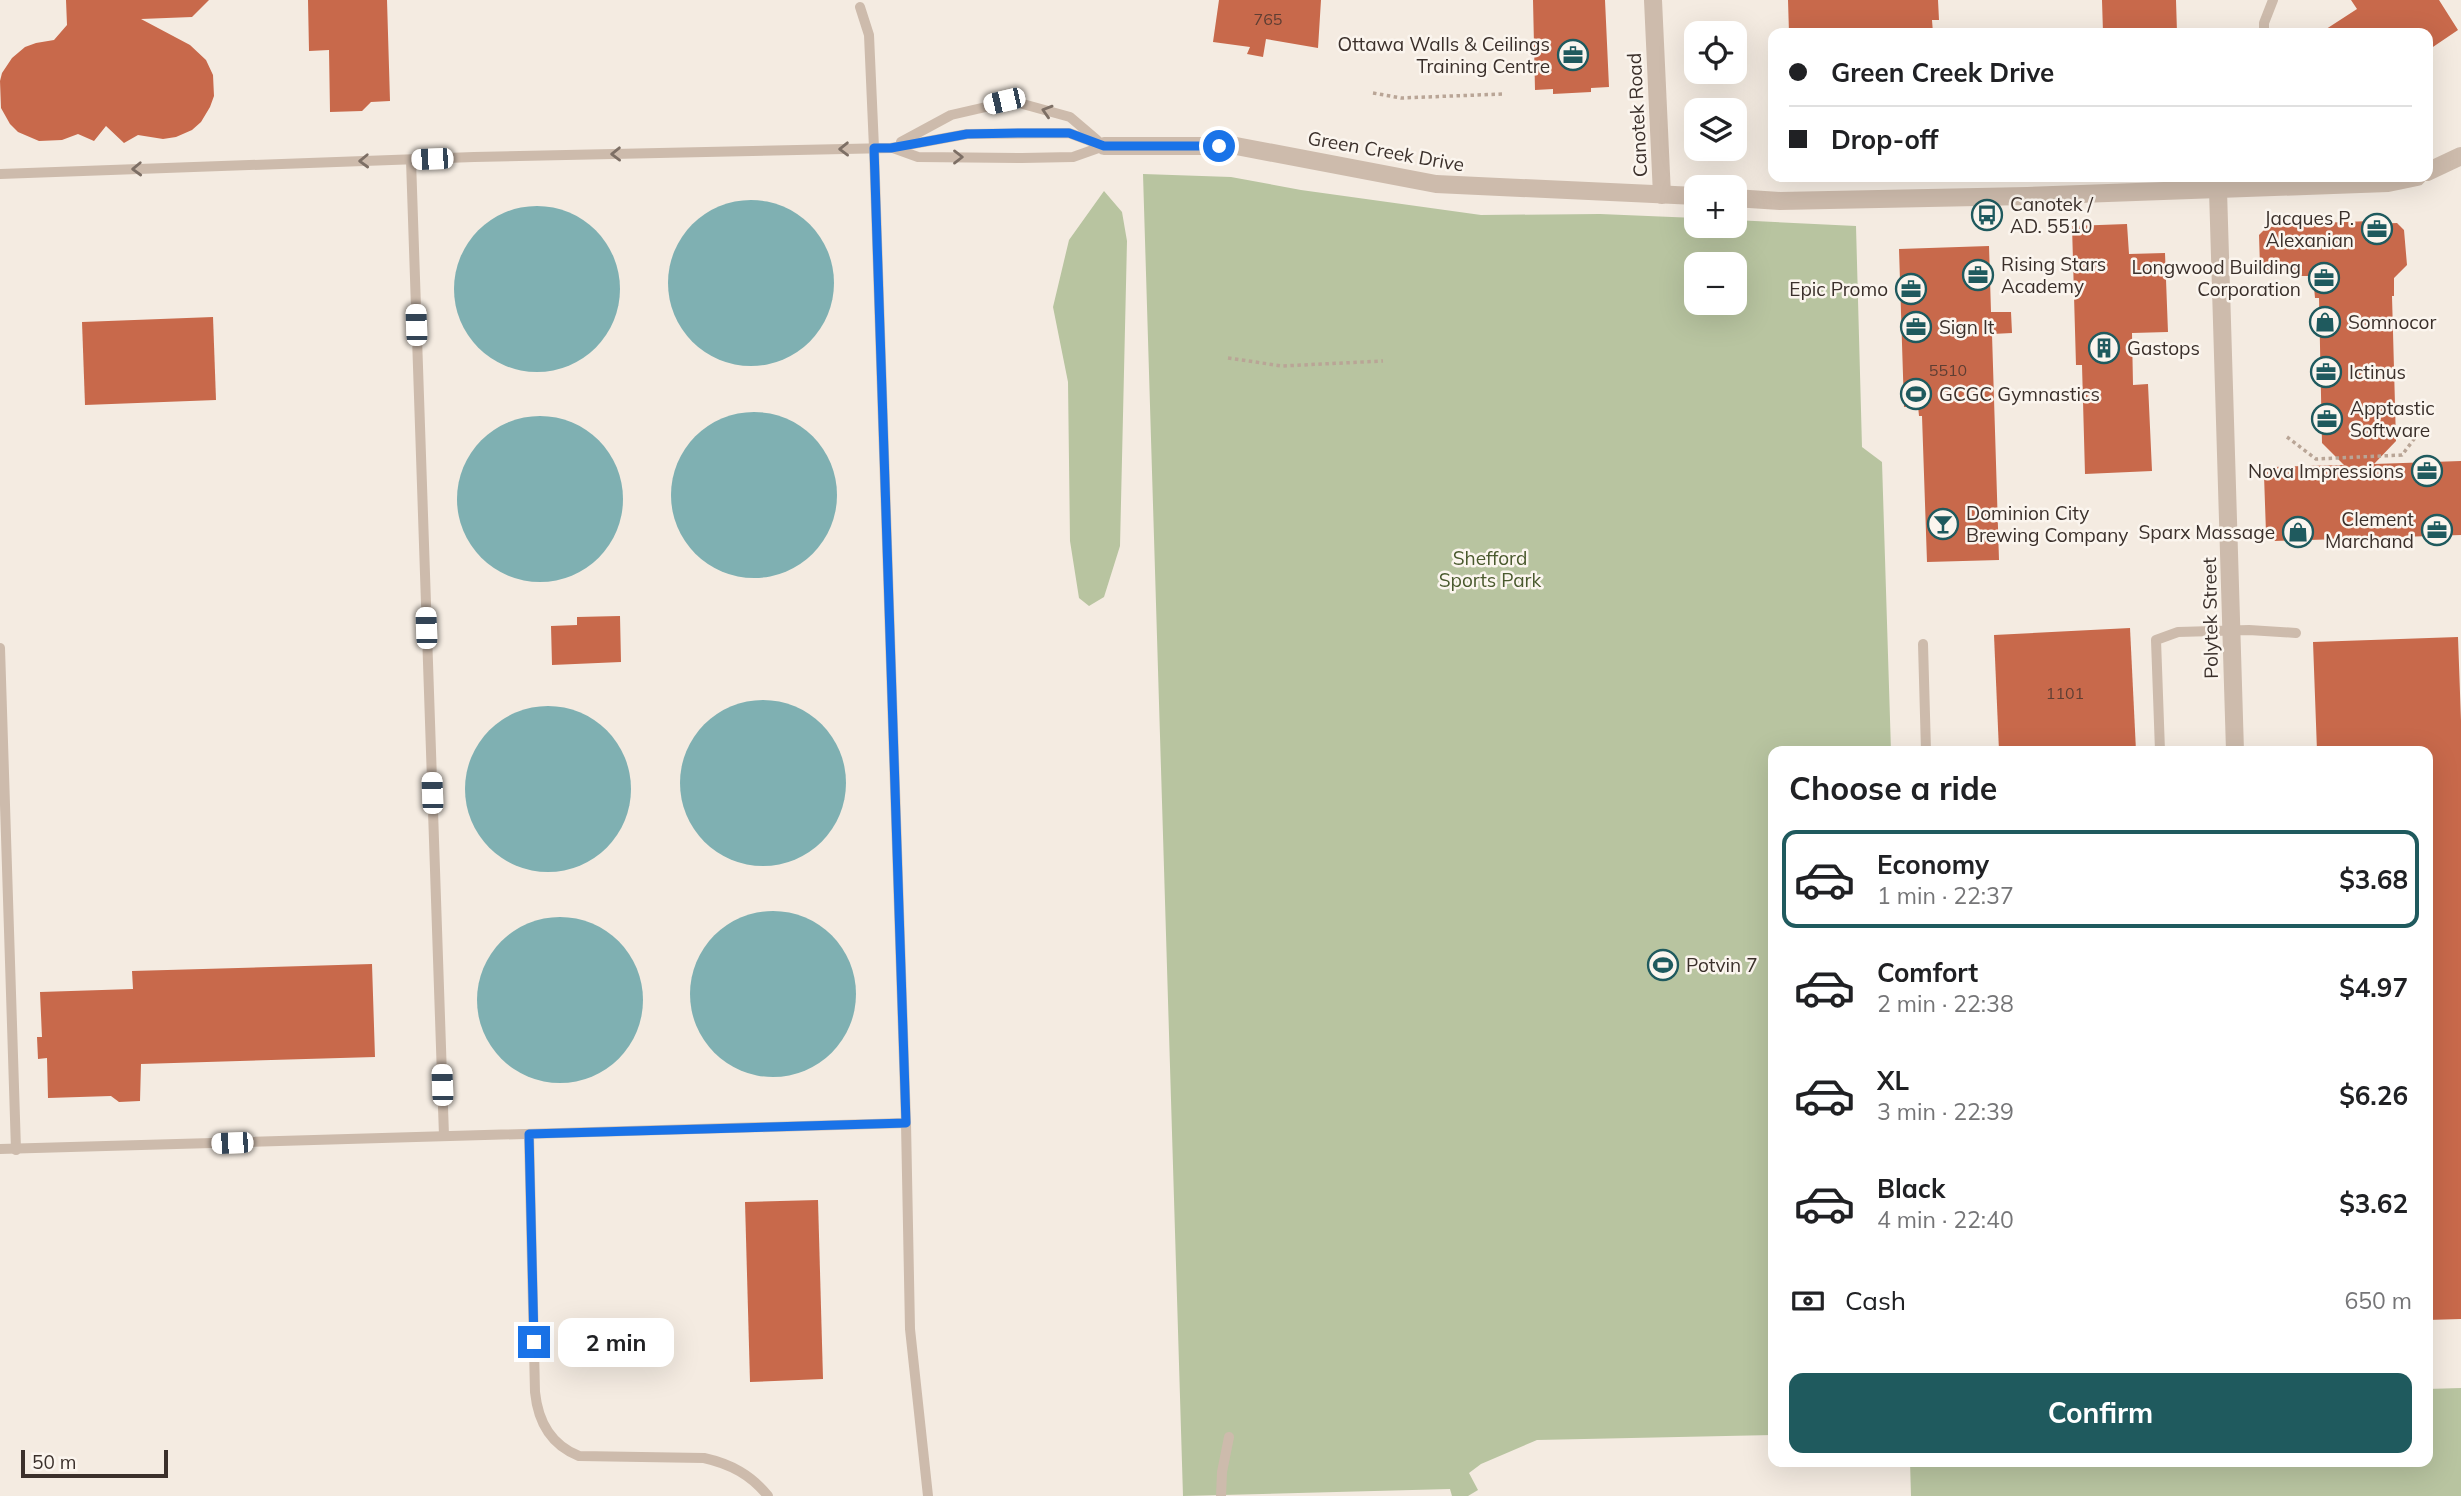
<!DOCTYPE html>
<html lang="en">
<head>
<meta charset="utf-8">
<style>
	:root { --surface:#fff; --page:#f2f2f2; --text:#202124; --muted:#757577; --line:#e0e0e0; --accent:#1f5a5e }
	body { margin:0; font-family:Mulish,sans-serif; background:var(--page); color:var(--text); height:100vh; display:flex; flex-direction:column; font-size:26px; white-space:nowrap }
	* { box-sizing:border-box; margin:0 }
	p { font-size:23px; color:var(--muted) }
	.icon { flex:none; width:38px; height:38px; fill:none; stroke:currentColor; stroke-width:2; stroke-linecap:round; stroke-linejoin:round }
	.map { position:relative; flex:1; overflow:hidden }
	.panel { position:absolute; left:1768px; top:746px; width:665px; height:721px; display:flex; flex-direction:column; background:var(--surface); border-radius:14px; box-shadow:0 7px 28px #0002 }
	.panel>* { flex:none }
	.banner { position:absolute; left:1768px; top:28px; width:665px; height:154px; border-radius:14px; box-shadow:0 7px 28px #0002; display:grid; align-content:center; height:154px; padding:0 21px; background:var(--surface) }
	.tools { position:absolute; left:1684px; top:21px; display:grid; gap:14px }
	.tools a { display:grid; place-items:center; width:63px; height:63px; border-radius:14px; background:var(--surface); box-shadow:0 7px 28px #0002; font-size:35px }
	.scale { position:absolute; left:21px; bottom:18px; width:147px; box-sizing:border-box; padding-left:7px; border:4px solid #3b302b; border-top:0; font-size:19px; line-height:24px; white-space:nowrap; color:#3b302b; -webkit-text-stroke:5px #fbf5ee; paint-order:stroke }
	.end { position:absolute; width:32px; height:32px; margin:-16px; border:9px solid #1a73e8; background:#fff; box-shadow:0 0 0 4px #fff }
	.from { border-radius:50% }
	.bubble { position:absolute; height:49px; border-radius:14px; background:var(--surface); box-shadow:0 7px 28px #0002; font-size:23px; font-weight:700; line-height:49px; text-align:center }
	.car { position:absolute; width:21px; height:42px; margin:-21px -10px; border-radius:9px; box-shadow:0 0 5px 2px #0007; background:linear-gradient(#fff 24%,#345 0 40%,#fff 0 76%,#345 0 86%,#fff 0) }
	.banner b { display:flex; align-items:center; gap:24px; height:66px; font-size:26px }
	.banner b+b { border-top:2px solid var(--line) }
	.banner i { width:18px; height:18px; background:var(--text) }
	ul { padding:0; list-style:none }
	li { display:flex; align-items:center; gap:21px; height:98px; margin:0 14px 10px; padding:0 7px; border:4px solid transparent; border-radius:14px }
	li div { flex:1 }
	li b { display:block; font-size:26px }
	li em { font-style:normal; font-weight:700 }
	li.current { border-color:var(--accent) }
	li>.icon { width:63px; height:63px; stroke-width:1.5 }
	h2 { padding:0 21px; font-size:32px; line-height:84px }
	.pay { display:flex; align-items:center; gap:18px; height:77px; padding:0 21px; font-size:26px }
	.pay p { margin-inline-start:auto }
	.action { display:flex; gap:14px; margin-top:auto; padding:14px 21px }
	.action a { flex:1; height:80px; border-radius:14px; background:var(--accent); color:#fff; font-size:28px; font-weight:700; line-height:80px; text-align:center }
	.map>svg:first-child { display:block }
</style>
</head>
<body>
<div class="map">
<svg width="2461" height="1496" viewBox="0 0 2461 1496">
	<rect width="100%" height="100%" fill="#f4ebe1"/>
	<g fill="#b8c4a0" fill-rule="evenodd">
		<path d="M 1143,174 L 1231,177 L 1301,190 L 1481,215 L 1600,214 L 1696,218 L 1696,226 L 1734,226 L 1734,220 L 1856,226 L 1862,447 L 1882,462 L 1891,751 L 1773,751 L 1773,1435 L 1537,1440 L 1481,1464 L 1469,1473 L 1478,1490 L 1468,1496 L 1452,1496 L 1450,1489 L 1183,1496 ZM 1696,264 L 1734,264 L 1734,303 L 1696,303 Z"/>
		<polygon points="1104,191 1122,212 1127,241 1120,546 1104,597 1089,606 1079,598 1070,541 1068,382 1053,307 1069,240"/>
		<polygon points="2461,1388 2461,1496 1911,1496 1910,1461 2427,1461 2427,1389"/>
	</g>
	<g fill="#7fb0b2">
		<circle cx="751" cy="283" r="83"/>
		<circle cx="537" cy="289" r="83"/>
		<circle cx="754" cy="495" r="83"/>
		<circle cx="540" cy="499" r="83"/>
		<circle cx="763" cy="783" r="83"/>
		<circle cx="548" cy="789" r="83"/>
		<circle cx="773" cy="994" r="83"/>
		<circle cx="560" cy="1000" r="83"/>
	</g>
	<g fill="#c8694b">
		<polygon points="66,0 209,0 192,17 141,19 190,45 206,60 213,75 214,96 210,107 201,122 192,130 176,137 163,139 138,135 124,143 106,126 94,141 78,134 62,140 39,141 18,132 10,124 1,108 0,81 2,73 12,58 25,47 36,43 54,40 67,25"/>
		<polygon points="308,0 387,0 390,101 371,102 362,111 330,112 329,50 309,51"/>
		<polygon points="1219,0 1321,0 1318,48 1266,39 1263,57 1247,54 1250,47 1213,42"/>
		<polygon points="1533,0 1605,0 1609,87 1591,88 1591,92 1553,94 1553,89 1535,90"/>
		<polygon points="1788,0 1938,0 1939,20 1932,20 1933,33 1789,33"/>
		<polygon points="2102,0 2176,0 2177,33 2103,33"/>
		<polygon points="2351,0 2439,0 2458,30 2427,51 2427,33 2320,33 2357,9"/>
		<polygon points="2371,221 2372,224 2397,223 2404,230 2407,265 2394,278 2394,296 2392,296 2396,441 2374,464 2461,461 2461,535 2275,541 2266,533 2264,475 2272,467 2344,465 2322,443 2319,298 2315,298 2313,276 2294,276 2293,273 2268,274 2260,266 2259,235 2267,227 2292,226 2292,224"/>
		<polygon points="2127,224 2129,254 2165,253 2168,332 2132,333 2133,385 2148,384 2152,471 2085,474 2082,365 2076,365 2072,226"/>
		<polygon points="1989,246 1991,312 2011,312 2012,333 1992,334 1999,560 1927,562 1922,416 1919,416 1918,406 1904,407 1899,249"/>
		<polygon points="213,317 216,400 85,405 82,322"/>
		<polygon points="620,616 621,662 552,665 551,626 577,625 577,617"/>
		<polygon points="2130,628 2136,751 1999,751 1994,635"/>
		<polygon points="2458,637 2461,721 2461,1319 2427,1320 2427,751 2317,751 2313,642"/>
		<polygon points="372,964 375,1057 141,1064 140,1101 119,1102 111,1096 48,1098 47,1058 38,1059 37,1037 42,1037 40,992 133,989 132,971"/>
		<polygon points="818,1200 823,1379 750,1382 745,1202"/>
	</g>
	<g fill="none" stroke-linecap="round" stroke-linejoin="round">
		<g stroke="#b9a596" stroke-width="3.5" stroke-dasharray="3.5 3.5" stroke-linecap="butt">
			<polyline points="1373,93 1401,98 1503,94"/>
			<polyline points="1228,358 1282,366 1383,361"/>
			<polyline points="2287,437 2316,459 2402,455 2424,426"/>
		</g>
		<g stroke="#cdbbac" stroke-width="10">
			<polyline points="860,7 869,35 874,148 906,1123 910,1329 928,1496"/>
			<polyline points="2264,33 2264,23 2273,0"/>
			<polyline points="901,142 951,115 1012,101 1070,117 1097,140"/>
			<polyline points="893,148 918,157 1022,158 1073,157 1104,146"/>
			<polyline points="411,160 444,1136"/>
			<polyline points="0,174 474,157 891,148 967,134 1069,133 1104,146"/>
			<polyline points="1923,644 1926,751"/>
			<polyline points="0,648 16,1150"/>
			<polyline points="2160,751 2156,640 2178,632 2249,630 2296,633"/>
			<path d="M 529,1134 L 535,1392 C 538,1422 551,1445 579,1456 L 704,1458 C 731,1464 751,1475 768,1496"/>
			<polyline points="0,1149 906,1123"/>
			<polyline points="1221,1496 1222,1472 1229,1437"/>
		</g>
		<g stroke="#cdbbac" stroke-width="18">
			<polyline points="1653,0 1662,195"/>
			<polyline points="1104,146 1236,146 1436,184 1696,196"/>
			<polyline points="2427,172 2461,156"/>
			<polyline points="2218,190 2235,751"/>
			<polyline points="1734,198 1780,201 2027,196 2388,183 2417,177"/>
		</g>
	</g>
	<defs><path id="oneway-chevron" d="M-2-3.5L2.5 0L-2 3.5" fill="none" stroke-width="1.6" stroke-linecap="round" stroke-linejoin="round" transform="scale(1.75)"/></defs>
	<g stroke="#7d6f65">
		<use href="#oneway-chevron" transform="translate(1047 111) rotate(-163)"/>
		<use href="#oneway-chevron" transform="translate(844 149) rotate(179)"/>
		<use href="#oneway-chevron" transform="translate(616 154) rotate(179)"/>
		<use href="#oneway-chevron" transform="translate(958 157)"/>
		<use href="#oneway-chevron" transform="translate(364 161) rotate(178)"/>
		<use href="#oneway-chevron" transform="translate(137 169) rotate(178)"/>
	</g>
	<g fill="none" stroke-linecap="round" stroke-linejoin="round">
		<polyline stroke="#1a73e8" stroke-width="9" points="534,1342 529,1134 906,1123 874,148 891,148 967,134 1021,133 1069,133 1104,146 1219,146"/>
	</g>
	<defs>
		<g id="office-ring" transform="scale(1.575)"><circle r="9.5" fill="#fbf5ee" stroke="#1f5a5e" stroke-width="1.5"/><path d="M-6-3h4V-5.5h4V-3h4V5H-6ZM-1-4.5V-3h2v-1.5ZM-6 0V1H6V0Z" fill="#1f5a5e"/></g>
		<g id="bus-ring" transform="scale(1.575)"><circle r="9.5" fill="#fbf5ee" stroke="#1f5a5e" stroke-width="1.5"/><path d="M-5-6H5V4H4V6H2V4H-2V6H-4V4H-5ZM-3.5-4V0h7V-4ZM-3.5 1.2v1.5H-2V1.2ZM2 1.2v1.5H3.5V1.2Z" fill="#1f5a5e"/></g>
		<g id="shop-ring" transform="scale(1.575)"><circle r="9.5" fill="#fbf5ee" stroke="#1f5a5e" stroke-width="1.5"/><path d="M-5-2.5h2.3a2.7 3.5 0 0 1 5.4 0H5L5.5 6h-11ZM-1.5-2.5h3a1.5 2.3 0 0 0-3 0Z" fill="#1f5a5e"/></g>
		<g id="building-ring" transform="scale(1.575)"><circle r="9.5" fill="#fbf5ee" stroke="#1f5a5e" stroke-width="1.5"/><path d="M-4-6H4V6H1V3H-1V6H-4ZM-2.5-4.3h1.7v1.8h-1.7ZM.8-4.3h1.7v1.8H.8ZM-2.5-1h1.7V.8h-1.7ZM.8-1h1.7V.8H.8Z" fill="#1f5a5e"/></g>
		<g id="stadium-ring" transform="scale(1.575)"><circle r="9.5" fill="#fbf5ee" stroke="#1f5a5e" stroke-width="1.5"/><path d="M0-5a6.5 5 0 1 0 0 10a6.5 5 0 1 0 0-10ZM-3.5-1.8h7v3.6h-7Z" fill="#1f5a5e"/></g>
		<g id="bar-ring" transform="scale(1.575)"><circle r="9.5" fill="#fbf5ee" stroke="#1f5a5e" stroke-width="1.5"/><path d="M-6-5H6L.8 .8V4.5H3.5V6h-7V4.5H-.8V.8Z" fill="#1f5a5e"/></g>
	</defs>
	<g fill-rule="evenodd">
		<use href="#office-ring" x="1573" y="55"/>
		<use href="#bus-ring" x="1987" y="215"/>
		<use href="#office-ring" x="2377" y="229"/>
		<use href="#office-ring" x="1978" y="275"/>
		<use href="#office-ring" x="2324" y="278"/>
		<use href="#office-ring" x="1911" y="289"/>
		<use href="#shop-ring" x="2325" y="322"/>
		<use href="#office-ring" x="1916" y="327"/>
		<use href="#building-ring" x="2104" y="348"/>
		<use href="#office-ring" x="2326" y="372"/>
		<use href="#stadium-ring" x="1916" y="394"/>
		<use href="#office-ring" x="2327" y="419"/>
		<use href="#office-ring" x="2427" y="471"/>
		<use href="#bar-ring" x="1943" y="524"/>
		<use href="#office-ring" x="2437" y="530"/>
		<use href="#shop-ring" x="2298" y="532"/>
		<use href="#stadium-ring" x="1663" y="965"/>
	</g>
	<g text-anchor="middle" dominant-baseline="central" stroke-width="5" stroke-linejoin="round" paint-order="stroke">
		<g font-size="16" fill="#5e3e33">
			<text x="1268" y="19">765</text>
			<text x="1948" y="370">5510</text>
			<text x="2065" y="693">1101</text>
		</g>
		<g font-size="19" fill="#3b302b" stroke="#fbf5ee" text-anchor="start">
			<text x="1550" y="44" text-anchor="end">Ottawa Walls &amp; Ceilings<tspan x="1550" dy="22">Training Centre</tspan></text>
			<text x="2010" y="204">Canotek /<tspan x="2010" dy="22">AD. 5510</tspan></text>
			<text x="2354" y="218" text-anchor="end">Jacques P.<tspan x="2354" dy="22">Alexanian</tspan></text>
			<text x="2001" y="264">Rising Stars<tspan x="2001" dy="22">Academy</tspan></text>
			<text x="2301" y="267" text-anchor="end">Longwood Building<tspan x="2301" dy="22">Corporation</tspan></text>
			<text x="1888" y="289" text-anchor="end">Epic Promo</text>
			<text x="2348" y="322">Somnocor</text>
			<text x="1939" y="327">Sign It</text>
			<text x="2127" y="348">Gastops</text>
			<text x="2349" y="372">Ictinus</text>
			<text x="1939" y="394">GCGC Gymnastics</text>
			<text x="2350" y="408">Apptastic<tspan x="2350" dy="22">Software</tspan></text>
			<text x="2404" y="471" text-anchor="end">Nova Impressions</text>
			<text x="1966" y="513">Dominion City<tspan x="1966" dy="22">Brewing Company</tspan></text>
			<text x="2414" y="519" text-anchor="end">Clement<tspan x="2414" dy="22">Marchand</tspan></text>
			<text x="2275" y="532" text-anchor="end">Sparx Massage</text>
			<text x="1686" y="965">Potvin 7</text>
		</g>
		<g font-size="19" fill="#3b302b" stroke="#fbf5ee">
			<text transform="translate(1637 115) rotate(-93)">Canotek Road</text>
			<text transform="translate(1386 151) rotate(10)">Green Creek Drive</text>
			<text transform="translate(2210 618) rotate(-91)">Polytek Street</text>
		</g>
		<g font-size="19" fill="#4a5a2e" stroke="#fbf5ee">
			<text x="1490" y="558">Shefford<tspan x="1490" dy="22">Sports Park</tspan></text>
		</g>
	</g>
</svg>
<div class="tools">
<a><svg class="icon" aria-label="locate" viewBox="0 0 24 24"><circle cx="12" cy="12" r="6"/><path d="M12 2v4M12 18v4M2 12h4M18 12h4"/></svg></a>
<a><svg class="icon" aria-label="layers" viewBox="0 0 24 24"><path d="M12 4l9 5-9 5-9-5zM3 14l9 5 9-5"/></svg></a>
<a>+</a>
<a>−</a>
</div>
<div class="scale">50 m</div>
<i class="end from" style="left:1219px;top:146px"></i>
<i class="end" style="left:534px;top:1342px"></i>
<div class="bubble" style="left:558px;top:1318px;width:116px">2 min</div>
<i class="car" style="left:1004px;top:101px;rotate:257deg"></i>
<i class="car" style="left:432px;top:159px;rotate:268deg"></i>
<i class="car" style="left:416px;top:325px;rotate:358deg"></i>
<i class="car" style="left:426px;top:628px;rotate:358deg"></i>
<i class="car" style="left:432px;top:793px;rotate:358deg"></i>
<i class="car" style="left:442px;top:1085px;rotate:358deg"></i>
<i class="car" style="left:232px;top:1143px;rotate:268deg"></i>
<div class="banner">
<b><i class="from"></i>Green Creek Drive</b>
<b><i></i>Drop-off</b>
</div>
<section class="panel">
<h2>Choose a ride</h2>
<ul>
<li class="current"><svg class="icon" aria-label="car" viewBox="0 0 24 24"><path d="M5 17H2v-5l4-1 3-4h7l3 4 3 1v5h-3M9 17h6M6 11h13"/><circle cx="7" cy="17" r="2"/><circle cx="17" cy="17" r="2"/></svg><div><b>Economy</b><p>1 min · 22:37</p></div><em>$3.68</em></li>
<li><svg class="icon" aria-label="car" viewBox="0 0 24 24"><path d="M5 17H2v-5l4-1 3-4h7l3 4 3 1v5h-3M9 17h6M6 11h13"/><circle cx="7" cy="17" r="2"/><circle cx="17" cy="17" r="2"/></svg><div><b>Comfort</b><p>2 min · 22:38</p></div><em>$4.97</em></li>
<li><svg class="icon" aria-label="car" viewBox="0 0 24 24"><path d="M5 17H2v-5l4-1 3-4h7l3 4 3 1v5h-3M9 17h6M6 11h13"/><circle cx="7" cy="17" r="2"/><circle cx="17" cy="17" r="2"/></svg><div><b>XL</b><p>3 min · 22:39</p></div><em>$6.26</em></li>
<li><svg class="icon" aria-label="car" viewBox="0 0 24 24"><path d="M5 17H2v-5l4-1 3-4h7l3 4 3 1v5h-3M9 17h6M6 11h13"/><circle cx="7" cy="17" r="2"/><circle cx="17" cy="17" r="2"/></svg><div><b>Black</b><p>4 min · 22:40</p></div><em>$3.62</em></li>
</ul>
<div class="pay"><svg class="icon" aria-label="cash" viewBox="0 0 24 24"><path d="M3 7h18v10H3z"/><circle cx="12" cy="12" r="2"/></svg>Cash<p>650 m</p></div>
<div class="action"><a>Confirm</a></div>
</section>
</div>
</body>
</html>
